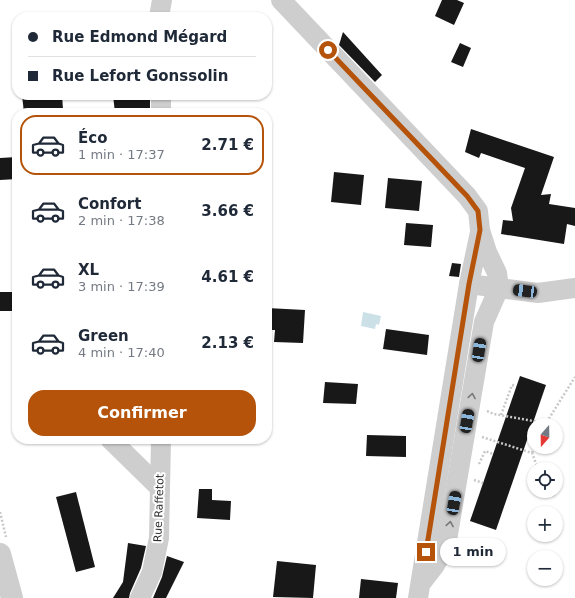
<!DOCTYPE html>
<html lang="fr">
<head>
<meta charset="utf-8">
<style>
	:root { --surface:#fff; --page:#f2f2f3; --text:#1f2937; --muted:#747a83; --line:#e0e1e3; --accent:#b45309 }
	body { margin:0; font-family:"DejaVu Sans",sans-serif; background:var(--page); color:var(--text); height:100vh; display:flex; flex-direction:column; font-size:15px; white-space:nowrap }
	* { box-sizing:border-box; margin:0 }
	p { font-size:13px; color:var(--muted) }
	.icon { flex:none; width:22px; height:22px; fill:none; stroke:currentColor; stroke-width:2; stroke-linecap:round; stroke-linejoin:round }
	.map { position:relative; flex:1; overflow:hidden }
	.drawer { position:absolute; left:12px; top:108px; width:260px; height:336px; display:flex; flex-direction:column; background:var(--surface); border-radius:16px; box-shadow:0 1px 3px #0004 }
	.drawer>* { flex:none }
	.top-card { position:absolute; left:12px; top:12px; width:260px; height:88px; border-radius:16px; box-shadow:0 1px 3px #0004; display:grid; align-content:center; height:88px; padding:0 16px; background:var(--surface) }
	.needle { width:26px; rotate:200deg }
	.tools { position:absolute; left:527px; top:418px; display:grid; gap:8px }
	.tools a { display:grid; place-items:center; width:36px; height:36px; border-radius:50%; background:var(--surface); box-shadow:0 1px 3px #0004; font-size:20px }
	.end { position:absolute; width:18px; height:18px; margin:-9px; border:5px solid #b45309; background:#fff; box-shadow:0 0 0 2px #fff }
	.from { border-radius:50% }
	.bubble { position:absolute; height:28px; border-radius:14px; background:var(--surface); box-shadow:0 1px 3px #0004; font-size:13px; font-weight:600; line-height:28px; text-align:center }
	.car { position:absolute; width:12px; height:24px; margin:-12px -6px; border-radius:5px; box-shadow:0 0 3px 1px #0007; background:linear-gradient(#222 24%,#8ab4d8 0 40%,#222 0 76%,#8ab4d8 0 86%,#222 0) }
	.top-card b { display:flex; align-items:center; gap:14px; height:38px; font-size:15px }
	.top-card b+b { border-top:1px solid var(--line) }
	.top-card i { width:10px; height:10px; background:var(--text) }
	ul { padding:7px 0 0; list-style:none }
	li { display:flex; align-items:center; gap:12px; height:60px; margin:0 8px 6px; padding:0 8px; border:2px solid transparent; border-radius:16px }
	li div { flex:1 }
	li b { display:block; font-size:15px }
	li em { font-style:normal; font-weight:600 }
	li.selected { border-color:var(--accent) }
	li>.icon { width:36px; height:36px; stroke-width:1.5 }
	.cta { display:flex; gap:8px; margin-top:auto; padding:8px 16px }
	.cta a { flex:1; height:46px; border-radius:16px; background:var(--accent); color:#fff; font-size:16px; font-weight:600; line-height:46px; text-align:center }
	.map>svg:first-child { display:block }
</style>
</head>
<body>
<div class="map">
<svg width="575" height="598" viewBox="0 0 575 598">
	<rect width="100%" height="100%" fill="#fff"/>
	<polygon fill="#cce0e8" points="363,312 381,316 379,325 376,324 375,329 361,326"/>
	<g fill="#181818">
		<polygon points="442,0 457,0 464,3 454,25 435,16"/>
		<polygon points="343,32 382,75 375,82 339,45"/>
		<polygon points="460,43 471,48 463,67 451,62"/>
		<polygon points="22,95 62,95 63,109 24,113"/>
		<polygon points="113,95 150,95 150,113 115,113"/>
		<polygon points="471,129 554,157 541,195 551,194 549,204 575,208 575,226 567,224 564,244 501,234 503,220 513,221 511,208 525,168 481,153 479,158 465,152"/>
		<polygon points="17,157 17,179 0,180 0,158"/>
		<polygon points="334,172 364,175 361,205 331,202"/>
		<polygon points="388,178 422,181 419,211 385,208"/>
		<polygon points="406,223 433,225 431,247 404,245"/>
		<polygon points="452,263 461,264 459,277 449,276"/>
		<rect x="0" y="292" width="17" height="19"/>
		<polygon points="267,308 305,310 303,343 274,342 275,330 267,330"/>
		<polygon points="386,329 429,335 427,355 383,349"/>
		<polygon points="520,376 546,385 496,530 470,521"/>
		<polygon points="325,382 358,384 356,404 323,403"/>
		<polygon points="367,435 406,436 406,457 366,456"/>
		<polygon points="199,489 212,489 212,500 231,501 230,520 197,518"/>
		<polygon points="76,492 95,567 76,572 56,497"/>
		<polygon points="128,543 146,546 141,568 130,593 129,598 113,598 123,582"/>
		<polygon points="167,556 184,562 166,598 153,598 162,577"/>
		<polygon points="277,561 316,565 313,598 273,597"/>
		<polygon points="361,579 398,583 396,598 359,598"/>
	</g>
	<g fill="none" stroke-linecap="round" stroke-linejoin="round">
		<g stroke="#c8c8c8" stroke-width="2.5" stroke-dasharray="2 2" stroke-linecap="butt">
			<polyline points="487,411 494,414 539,422 548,420 575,377"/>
			<polyline points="501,415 512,385 516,386"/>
			<polyline points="482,437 532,453 538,469"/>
			<polyline points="532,453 534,447"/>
			<polyline points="479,464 485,451 493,454"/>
			<polyline points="474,480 483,483"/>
			<polyline points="551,491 555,498"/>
			<polyline points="0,512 6,537"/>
		</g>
		<g stroke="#cecece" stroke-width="20">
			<polyline points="281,0 467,196 478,211 480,230 487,252 497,273 499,288 484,322 446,546 435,565 421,583"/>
			<polyline points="159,17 162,0"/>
			<polyline points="161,95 161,113"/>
			<polyline points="469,284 538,293 575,288"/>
			<polyline points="110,439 160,488"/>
			<polyline points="140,598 152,572 159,538 161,439"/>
			<polyline points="418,598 469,284 480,232"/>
		</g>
		<polyline stroke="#cecece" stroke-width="22" points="0,554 12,598"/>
	</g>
	<defs><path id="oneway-chevron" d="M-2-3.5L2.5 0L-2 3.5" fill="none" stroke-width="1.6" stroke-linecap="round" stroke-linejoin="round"/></defs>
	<g stroke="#787878">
		<use href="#oneway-chevron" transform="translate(472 396) rotate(-81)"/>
		<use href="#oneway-chevron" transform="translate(450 524) rotate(-80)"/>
	</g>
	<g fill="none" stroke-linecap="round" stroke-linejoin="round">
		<polyline stroke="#b45309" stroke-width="5" points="328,50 467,196 478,211 480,230 469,284 426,552"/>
	</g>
	<g text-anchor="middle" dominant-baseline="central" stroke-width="4" stroke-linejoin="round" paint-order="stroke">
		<g font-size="11" fill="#313131" stroke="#fff">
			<text transform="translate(159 508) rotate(-88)">Rue Raffetot</text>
		</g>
	</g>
</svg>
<div class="tools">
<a><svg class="needle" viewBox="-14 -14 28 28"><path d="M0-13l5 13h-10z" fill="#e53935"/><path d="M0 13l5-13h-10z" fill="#747a83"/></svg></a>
<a><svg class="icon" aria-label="locate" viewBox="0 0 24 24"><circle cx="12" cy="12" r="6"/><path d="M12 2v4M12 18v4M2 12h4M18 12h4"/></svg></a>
<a>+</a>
<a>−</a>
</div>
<i class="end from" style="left:328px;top:50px"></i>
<i class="end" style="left:426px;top:552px"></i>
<div class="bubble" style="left:440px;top:538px;width:66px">1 min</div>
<i class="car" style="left:525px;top:291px;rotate:277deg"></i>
<i class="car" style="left:479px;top:350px;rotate:9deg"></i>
<i class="car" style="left:467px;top:421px;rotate:10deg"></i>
<i class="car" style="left:454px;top:503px;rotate:10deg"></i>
<div class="top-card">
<b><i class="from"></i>Rue Edmond Mégard</b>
<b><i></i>Rue Lefort Gonssolin</b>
</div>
<section class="drawer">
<ul>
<li class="selected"><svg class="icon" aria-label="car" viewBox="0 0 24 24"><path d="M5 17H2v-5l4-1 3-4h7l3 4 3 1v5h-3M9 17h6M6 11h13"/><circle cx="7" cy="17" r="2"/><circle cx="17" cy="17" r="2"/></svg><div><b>Éco</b><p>1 min · 17:37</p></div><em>2.71 €</em></li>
<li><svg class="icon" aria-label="car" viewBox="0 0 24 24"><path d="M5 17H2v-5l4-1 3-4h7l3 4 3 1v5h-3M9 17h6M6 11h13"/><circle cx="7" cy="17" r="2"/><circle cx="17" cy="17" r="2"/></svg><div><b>Confort</b><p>2 min · 17:38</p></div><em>3.66 €</em></li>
<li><svg class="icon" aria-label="car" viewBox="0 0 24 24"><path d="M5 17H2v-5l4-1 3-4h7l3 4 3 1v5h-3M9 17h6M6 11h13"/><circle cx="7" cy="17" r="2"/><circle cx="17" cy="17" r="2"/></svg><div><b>XL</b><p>3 min · 17:39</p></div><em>4.61 €</em></li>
<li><svg class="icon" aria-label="car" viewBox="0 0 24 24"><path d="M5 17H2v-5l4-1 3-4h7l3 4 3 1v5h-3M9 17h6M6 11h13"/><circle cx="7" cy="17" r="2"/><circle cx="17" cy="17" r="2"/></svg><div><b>Green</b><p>4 min · 17:40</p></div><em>2.13 €</em></li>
</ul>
<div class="cta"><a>Confirmer</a></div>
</section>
</div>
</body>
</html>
